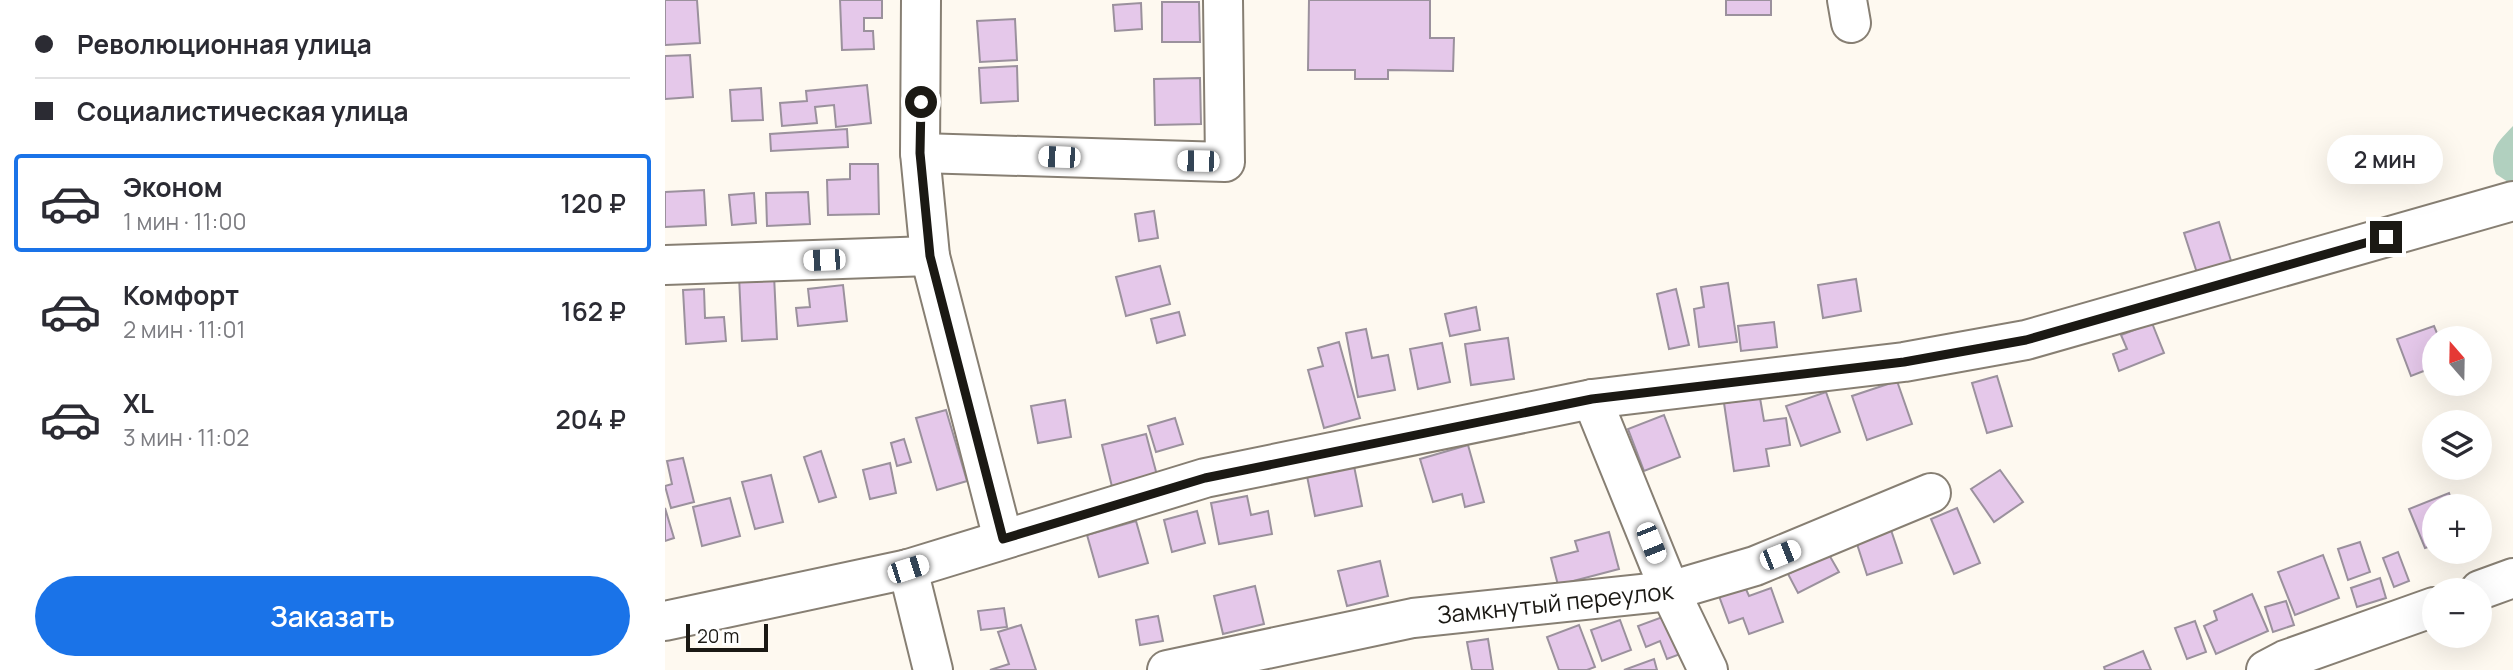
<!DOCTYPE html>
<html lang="ru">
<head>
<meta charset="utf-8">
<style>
	:root { --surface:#fff; --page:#f7f7f7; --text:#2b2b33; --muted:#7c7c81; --line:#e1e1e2; --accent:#1a73e8 }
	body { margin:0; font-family:Manrope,sans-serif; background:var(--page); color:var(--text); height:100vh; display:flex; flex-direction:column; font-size:26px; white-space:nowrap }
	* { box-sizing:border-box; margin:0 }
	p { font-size:23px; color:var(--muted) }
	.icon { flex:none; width:38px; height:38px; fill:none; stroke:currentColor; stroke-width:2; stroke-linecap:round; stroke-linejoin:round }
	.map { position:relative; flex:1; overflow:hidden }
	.details { display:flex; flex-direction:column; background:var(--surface); width:665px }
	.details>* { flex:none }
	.hud { display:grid; align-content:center; height:154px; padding:0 35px; background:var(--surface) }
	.needle { width:46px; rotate:340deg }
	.fabs { position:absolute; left:1757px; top:326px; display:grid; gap:14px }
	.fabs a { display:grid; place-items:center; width:70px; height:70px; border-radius:50%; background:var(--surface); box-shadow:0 7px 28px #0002; font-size:35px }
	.scale { position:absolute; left:21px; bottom:18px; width:82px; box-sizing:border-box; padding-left:7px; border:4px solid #1b1914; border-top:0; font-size:19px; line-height:24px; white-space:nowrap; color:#1b1914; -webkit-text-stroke:5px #fff; paint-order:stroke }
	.end { position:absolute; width:32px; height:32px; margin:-16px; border:9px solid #1b1914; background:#fff; box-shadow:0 0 0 4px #fff }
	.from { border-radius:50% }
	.bubble { position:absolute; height:49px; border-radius:24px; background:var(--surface); box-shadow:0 7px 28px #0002; font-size:23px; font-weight:600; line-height:49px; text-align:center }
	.car { position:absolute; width:21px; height:42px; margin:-21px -10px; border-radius:9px; box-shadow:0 0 5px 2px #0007; background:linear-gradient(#fff 24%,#345 0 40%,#fff 0 76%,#345 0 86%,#fff 0) }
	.hud b { display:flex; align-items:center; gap:24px; height:66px; font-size:26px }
	.hud b+b { border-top:2px solid var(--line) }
	.hud i { width:18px; height:18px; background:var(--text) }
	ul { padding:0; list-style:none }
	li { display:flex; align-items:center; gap:21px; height:98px; margin:0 14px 10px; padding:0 21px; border:4px solid transparent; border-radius:7px }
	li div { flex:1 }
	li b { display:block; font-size:26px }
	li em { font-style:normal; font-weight:600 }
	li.selected { border-color:var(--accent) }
	li>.icon { width:63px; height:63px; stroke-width:1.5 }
	.action { display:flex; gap:14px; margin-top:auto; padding:14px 35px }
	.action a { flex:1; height:80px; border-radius:42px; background:var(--accent); color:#fff; font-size:28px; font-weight:600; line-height:80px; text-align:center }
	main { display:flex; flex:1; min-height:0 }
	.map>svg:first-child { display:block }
</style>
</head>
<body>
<main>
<section class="details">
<div class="hud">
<b><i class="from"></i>Революционная улица</b>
<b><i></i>Социалистическая улица</b>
</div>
<ul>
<li class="selected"><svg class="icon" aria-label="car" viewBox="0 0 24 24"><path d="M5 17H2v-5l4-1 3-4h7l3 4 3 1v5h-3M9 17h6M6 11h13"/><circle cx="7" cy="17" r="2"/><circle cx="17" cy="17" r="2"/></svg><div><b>Эконом</b><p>1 мин · 11:00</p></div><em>120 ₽</em></li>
<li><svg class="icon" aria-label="car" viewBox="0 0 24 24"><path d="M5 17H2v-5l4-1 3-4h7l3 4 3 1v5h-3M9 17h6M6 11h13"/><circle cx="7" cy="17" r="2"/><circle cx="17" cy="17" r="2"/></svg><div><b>Комфорт</b><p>2 мин · 11:01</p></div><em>162 ₽</em></li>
<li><svg class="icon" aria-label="car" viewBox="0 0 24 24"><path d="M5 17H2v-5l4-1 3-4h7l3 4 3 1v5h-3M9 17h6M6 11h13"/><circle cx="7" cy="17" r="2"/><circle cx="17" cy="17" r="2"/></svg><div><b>XL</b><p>3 мин · 11:02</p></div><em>204 ₽</em></li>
</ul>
<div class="action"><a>Заказать</a></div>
</section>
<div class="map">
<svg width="1848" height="670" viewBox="0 0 1848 670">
	<rect width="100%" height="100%" fill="#fef9f0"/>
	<path fill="#b1d0bf" d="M 1848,126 L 1848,182 L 1843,182 L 1831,174 C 1823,150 1832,143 1848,126 Z"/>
	<g fill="#e5c8ea" stroke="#9b919d" stroke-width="2">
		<polygon points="0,0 32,0 35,43 0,45"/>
		<polygon points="175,0 217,0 217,18 199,18 199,31 208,31 209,49 177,50"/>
		<polygon points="644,0 765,0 765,38 789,38 788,71 723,70 723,79 690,79 690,70 643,70"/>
		<rect x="1061" y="0" width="45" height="15"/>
		<polygon points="497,2 534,2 535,42 497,42"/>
		<polygon points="476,3 477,29 450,31 448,5"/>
		<polygon points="350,19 352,60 315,62 312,21"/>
		<polygon points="25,55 28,97 0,99 0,56"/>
		<polygon points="352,66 353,101 316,103 314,68"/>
		<polygon points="535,78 536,124 490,125 489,79"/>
		<polygon points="202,85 206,123 171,127 169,105 150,107 152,123 117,126 115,103 142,101 141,91"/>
		<polygon points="96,88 98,120 67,121 65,90"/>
		<polygon points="182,129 183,147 106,151 105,134"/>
		<polygon points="185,164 213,164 214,214 163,215 162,180 185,179"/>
		<polygon points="39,190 41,225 0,227 0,192"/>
		<polygon points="143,192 145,224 102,226 101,193"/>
		<polygon points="89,193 91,223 67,225 64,195"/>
		<polygon points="489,211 493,238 474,241 470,214"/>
		<polygon points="1554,222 1567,264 1533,276 1519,233"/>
		<polygon points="495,266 505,304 461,316 451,277"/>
		<polygon points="109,275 112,339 77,341 74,276"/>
		<polygon points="1191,279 1196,311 1158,318 1153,285"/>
		<polygon points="1063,283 1072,342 1034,347 1029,309 1039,307 1036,287"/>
		<polygon points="178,285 182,321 133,326 131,308 145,307 143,289"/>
		<polygon points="39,289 40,318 59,317 61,341 21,344 18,290"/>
		<polygon points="1011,289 1024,345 1004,349 992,294"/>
		<polygon points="811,307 815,330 785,336 780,314"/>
		<polygon points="514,312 520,335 492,343 486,319"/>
		<polygon points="1109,322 1112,347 1076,351 1073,326"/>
		<polygon points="1487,323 1499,353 1454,371 1448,354 1462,349 1456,335"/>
		<polygon points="1769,326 1774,338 1769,338 1769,367 1746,376 1732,339"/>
		<polygon points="701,329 707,358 723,355 730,390 693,397 681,333"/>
		<polygon points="843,338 849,379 806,385 800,344"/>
		<polygon points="674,342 695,418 659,428 643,370 658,366 653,348"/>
		<polygon points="777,343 785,382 753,389 745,349"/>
		<polygon points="1332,376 1347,426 1322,433 1307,383"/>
		<polygon points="1232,381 1247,424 1202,440 1187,396"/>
		<polygon points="1161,392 1175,432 1136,446 1121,406"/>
		<polygon points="1095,398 1099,421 1121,418 1125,445 1101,449 1104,466 1069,471 1059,403"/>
		<polygon points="400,400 406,437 373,443 366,406"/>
		<polygon points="281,410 302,481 272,490 251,418"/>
		<polygon points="999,415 1015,457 979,471 963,429"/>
		<polygon points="510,418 518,444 491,452 483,426"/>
		<polygon points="481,434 493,479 448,491 437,445"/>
		<polygon points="239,439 246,462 232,466 226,443"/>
		<polygon points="803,445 819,502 800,507 797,494 768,502 755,459"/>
		<polygon points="156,451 171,497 154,502 139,457"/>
		<polygon points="18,458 29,502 6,508 0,486 7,484 2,461"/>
		<polygon points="225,463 231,493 205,499 198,470"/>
		<polygon points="689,466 697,506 650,516 642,476"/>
		<polygon points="1335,470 1358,502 1329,522 1306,489"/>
		<polygon points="106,475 118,522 90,529 77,482"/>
		<polygon points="1784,493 1789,506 1769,506 1769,545 1760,548 1744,509"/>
		<polygon points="582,496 586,515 603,511 607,534 554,544 546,503"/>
		<polygon points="65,498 75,536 37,546 28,507"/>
		<polygon points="0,508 9,538 0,541"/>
		<polygon points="1292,508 1315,563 1289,574 1266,519"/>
		<polygon points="532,511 540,543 507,552 499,520"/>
		<polygon points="471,521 483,563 434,577 422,535"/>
		<polygon points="1226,530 1237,563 1202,575 1191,541"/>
		<polygon points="944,532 954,569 893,585 886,558 913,551 910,541"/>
		<polygon points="1695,542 1705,572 1683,580 1673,549"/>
		<polygon points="1733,552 1744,581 1729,587 1718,558"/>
		<polygon points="1163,553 1174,572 1133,593 1123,574"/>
		<polygon points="1658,555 1674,598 1630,615 1613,572"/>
		<polygon points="715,561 723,596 682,606 673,571"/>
		<polygon points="1715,578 1721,598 1692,607 1686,588"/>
		<polygon points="590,586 599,624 558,634 549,596"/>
		<polygon points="1080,587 1084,596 1106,588 1118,622 1084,634 1078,618 1064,623 1054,596"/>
		<polygon points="1587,594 1603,631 1551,654 1539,626 1552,620 1549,611"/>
		<polygon points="1621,601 1629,625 1608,632 1600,607"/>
		<polygon points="339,608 342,627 316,630 313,611"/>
		<polygon points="1011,612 1026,650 1002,659 995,641 981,647 973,626"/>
		<polygon points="493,616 498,641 475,645 471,620"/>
		<polygon points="955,620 966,650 937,661 926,630"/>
		<polygon points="1530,621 1541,652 1522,659 1510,628"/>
		<polygon points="356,625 371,670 325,670 344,664 333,632"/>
		<polygon points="914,625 930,667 922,670 894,670 882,637"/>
		<polygon points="823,639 828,670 807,670 802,642"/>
		<polygon points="1478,651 1486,670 1440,670 1439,667"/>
		<polygon points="989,659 992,670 959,670"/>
	</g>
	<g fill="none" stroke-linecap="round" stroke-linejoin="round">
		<g stroke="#877f73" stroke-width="42">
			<g id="minor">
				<polyline points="256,0 255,153 265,256 338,539"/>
				<polyline points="1182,0 1186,23"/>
				<polyline points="255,153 560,162 558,0"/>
				<polyline points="0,265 265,256"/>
				<polyline points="927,399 1005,591 1043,670"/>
				<polyline points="243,569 268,670"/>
				<polyline points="1815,590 1848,578"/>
				<polyline points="0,621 243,569 540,478 927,399 1239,362 1361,340 1848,201"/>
				<polyline points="502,670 748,618 1005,591 1090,566 1266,493"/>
				<polyline points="1601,670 1620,660 1769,607"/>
			</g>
		</g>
		<use href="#minor" stroke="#fff" stroke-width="38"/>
	</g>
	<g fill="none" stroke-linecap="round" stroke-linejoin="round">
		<polyline stroke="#1b1914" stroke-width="9" points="256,102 255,153 265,256 338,539 540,478 927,399 1239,362 1361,340 1721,237"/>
	</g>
	<g text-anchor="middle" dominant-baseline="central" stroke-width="7" stroke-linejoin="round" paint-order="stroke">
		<g font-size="24" fill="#1b1914" stroke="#fff">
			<text transform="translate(890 602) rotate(-6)">Замкнутый переулок</text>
		</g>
	</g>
</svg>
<div class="fabs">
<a><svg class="needle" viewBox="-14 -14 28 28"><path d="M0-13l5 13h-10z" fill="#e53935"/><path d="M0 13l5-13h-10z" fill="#7c7c81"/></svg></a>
<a><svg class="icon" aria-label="layers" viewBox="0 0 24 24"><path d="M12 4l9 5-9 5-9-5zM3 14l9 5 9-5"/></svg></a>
<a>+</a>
<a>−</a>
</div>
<div class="scale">20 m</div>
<i class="end from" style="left:256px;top:102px"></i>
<i class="end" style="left:1721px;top:237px"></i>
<div class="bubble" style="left:1662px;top:135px;width:116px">2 мин</div>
<i class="car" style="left:394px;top:157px;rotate:272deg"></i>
<i class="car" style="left:533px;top:161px;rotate:271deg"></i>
<i class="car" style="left:159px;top:260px;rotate:268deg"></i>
<i class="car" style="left:986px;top:543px;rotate:158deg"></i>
<i class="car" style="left:1115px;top:555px;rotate:68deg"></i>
<i class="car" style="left:243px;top:569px;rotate:72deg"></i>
</div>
</main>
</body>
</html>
